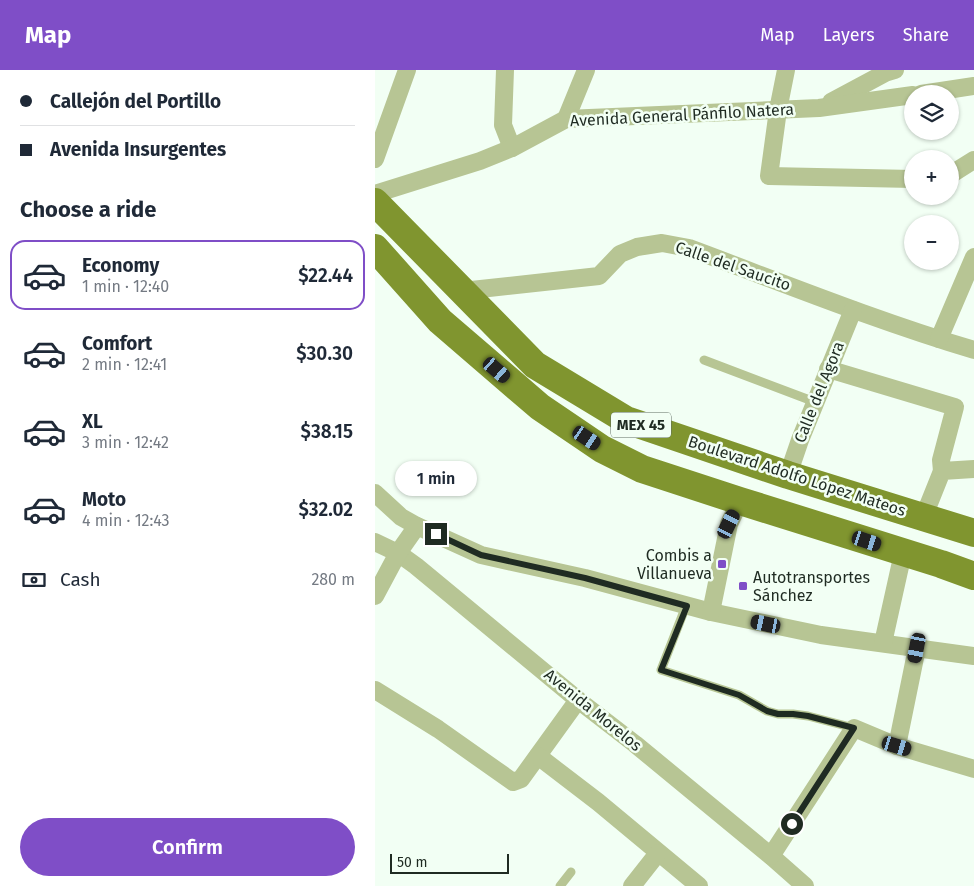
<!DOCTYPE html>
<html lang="en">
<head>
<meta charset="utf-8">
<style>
	:root { --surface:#fff; --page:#f6f6f7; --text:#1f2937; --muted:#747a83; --line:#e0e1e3; --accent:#7f4ec7 }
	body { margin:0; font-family:"Fira Sans",sans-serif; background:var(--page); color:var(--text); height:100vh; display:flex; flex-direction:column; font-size:19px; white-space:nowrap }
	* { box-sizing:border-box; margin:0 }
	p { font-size:16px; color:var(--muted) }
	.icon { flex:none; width:28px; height:28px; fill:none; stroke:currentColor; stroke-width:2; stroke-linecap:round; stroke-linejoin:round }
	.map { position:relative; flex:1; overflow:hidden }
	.details { display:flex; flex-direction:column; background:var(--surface); width:375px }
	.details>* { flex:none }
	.guide { display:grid; align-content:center; height:110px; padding:0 20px; background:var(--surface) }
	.controls { position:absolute; left:529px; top:15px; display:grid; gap:10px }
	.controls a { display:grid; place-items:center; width:55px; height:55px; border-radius:50%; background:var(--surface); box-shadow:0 1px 4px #0004; font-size:25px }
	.scale { position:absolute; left:15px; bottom:12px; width:119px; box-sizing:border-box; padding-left:5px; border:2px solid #1f2b22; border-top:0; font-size:14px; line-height:18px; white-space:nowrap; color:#1f2b22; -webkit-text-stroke:4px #f2fff4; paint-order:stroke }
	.end { position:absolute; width:22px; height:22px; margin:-11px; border:6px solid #1f2b22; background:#fff; box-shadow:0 0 0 2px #fff }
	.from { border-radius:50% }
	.bubble { position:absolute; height:35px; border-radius:18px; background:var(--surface); box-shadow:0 1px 4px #0004; font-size:16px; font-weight:600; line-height:35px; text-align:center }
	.car { position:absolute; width:15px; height:30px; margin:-15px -8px; border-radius:6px; box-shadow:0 0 4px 1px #0007; background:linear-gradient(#222 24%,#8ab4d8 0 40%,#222 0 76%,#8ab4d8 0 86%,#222 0) }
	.guide b { display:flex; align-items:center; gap:18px; height:48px; font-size:19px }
	.guide b+b { border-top:1px solid var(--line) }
	.guide i { width:12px; height:12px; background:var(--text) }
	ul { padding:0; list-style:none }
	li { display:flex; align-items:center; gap:15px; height:70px; margin:0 10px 8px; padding:0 10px; border:2px solid transparent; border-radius:15px }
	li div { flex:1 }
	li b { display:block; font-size:19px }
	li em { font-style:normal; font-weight:600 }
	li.on { border-color:var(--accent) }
	li>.icon { width:45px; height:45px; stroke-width:1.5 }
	h2 { padding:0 20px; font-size:22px; line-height:60px }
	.pay { display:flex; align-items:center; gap:12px; height:55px; padding:0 20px; font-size:19px }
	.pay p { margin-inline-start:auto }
	.cta { display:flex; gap:10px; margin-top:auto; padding:10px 20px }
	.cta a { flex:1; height:58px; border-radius:30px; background:var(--accent); color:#fff; font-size:20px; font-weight:600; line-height:58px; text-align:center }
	header { display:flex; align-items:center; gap:30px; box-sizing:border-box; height:70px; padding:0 25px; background:var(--accent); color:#fff }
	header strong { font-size:24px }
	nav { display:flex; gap:28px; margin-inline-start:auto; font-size:18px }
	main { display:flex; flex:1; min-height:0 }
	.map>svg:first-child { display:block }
</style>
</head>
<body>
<header>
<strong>Map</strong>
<nav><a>Map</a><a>Layers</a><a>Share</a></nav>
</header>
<main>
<section class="details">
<div class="guide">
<b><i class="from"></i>Callejón del Portillo</b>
<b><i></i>Avenida Insurgentes</b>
</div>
<h2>Choose a ride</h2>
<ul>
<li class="on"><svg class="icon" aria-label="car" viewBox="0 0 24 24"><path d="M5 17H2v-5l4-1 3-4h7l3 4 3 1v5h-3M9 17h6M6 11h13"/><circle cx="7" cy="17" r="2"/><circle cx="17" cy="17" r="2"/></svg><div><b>Economy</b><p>1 min · 12:40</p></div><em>$22.44</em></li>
<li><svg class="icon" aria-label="car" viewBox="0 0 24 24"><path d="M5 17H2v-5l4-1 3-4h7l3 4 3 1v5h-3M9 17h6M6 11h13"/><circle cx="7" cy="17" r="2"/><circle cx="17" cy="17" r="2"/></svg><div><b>Comfort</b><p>2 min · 12:41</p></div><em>$30.30</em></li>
<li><svg class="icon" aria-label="car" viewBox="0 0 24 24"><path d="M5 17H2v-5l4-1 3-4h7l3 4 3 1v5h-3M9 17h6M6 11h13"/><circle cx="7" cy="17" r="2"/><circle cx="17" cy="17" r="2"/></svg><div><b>XL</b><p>3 min · 12:42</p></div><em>$38.15</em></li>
<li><svg class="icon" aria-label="car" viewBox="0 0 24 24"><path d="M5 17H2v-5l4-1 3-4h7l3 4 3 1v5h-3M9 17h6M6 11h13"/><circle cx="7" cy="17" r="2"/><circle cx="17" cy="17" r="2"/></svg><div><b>Moto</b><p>4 min · 12:43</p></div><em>$32.02</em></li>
</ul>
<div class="pay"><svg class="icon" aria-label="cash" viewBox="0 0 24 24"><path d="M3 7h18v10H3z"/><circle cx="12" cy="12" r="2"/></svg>Cash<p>280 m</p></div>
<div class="cta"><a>Confirm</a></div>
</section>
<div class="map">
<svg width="599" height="816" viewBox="0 0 599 816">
	<rect width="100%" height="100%" fill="#f2fff4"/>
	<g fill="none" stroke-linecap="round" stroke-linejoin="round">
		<g stroke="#b7c594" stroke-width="9">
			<polyline points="329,290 440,332"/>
			<polyline points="311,536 286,600 364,625 392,641 403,644 418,644 433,646 479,658"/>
			<polyline points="185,816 196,802"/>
		</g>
		<g stroke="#b7c594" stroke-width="18">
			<polyline points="130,0 128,55 137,78"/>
			<polyline points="411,0 403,40 394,106 538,109"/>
			<polyline points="546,24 599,16"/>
			<polyline points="456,32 510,3 520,0"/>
			<polyline points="191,49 211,0"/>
			<polyline points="0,89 32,0"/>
			<polyline points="575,105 599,90"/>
			<polyline points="0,124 105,91 137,78 191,49 444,38 538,25"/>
			<path d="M 87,221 L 224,206 L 245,184 L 262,177 L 287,173 L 314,178 C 408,213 502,251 599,280"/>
			<polyline points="564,269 599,187"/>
			<polyline points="453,299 580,337 566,390 567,401"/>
			<polyline points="413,405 425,370 478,240"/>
			<polyline points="0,423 26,447 42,456 106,485 210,508 336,542 446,565 599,586"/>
			<polyline points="549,446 567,401 599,399"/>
			<polyline points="0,472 23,483 41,496 203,630 260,674 396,786 430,816"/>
			<polyline points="0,526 23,483 42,456"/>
			<polyline points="336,542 354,454 365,431"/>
			<polyline points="508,573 528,483"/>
			<polyline points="0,620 63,659 138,712 146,709 203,630"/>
			<polyline points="522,676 542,578"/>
			<polyline points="163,686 223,732 324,816"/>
			<polyline points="396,786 479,658 522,676 599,699"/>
			<polyline points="257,816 283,783"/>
		</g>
		<g stroke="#80952f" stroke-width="28">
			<polyline points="0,132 160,295 251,350 413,405 599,463"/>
			<polyline points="0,178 65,251 165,337 227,379 267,399 365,431 566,494 599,506"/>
		</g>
	</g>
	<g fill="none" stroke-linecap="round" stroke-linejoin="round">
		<polyline stroke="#1f2b22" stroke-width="6" points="61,464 106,485 210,508 312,536 286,600 364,625 392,641 403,644 418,644 433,646 479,658 417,754"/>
	</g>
	<g fill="#7f4ec7" stroke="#f2fff4" stroke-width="2">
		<rect x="342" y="489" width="10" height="10" rx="2.5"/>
		<rect x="363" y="511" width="10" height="10" rx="2.5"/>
	</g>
	<g text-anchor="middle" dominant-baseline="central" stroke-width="5" stroke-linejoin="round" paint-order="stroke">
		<rect fill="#f2fff4" stroke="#5e6b61" stroke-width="1" x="236" y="342.5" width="60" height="25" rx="4"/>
		<g font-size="15" font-weight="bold" fill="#1f2b22">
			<text x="266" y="355">MEX 45</text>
		</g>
		<g font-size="16" fill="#1f2b22" stroke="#f2fff4">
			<text transform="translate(307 45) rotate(-3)">Avenida General Pánfilo Natera</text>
			<text transform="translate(358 196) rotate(19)">Calle del Saucito</text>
			<text transform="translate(444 322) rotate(-68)">Calle del Agora</text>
			<text transform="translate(422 406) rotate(18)">Boulevard Adolfo López Mateos</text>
			<text transform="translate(218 640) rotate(39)">Avenida Morelos</text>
		</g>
		<g font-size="16" fill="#1f2b22" stroke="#f2fff4" text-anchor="end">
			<text x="337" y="485">Combis a<tspan x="337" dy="18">Villanueva</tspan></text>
			<text x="378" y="507" text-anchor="start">Autotransportes<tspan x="378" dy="18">Sánchez</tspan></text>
		</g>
	</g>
</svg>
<div class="controls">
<a><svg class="icon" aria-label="layers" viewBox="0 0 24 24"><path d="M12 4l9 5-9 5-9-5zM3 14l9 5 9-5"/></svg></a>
<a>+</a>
<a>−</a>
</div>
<div class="scale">50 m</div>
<i class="end from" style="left:417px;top:754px"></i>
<i class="end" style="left:61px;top:464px"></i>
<div class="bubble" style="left:20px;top:391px;width:82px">1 min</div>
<i class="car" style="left:122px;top:300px;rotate:131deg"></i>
<i class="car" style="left:212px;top:368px;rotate:124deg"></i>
<i class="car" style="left:354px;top:454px;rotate:26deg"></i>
<i class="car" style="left:492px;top:471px;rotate:108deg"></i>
<i class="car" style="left:391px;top:554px;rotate:282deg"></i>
<i class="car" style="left:542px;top:578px;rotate:191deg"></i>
<i class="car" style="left:522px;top:676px;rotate:107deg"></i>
</div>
</main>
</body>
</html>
